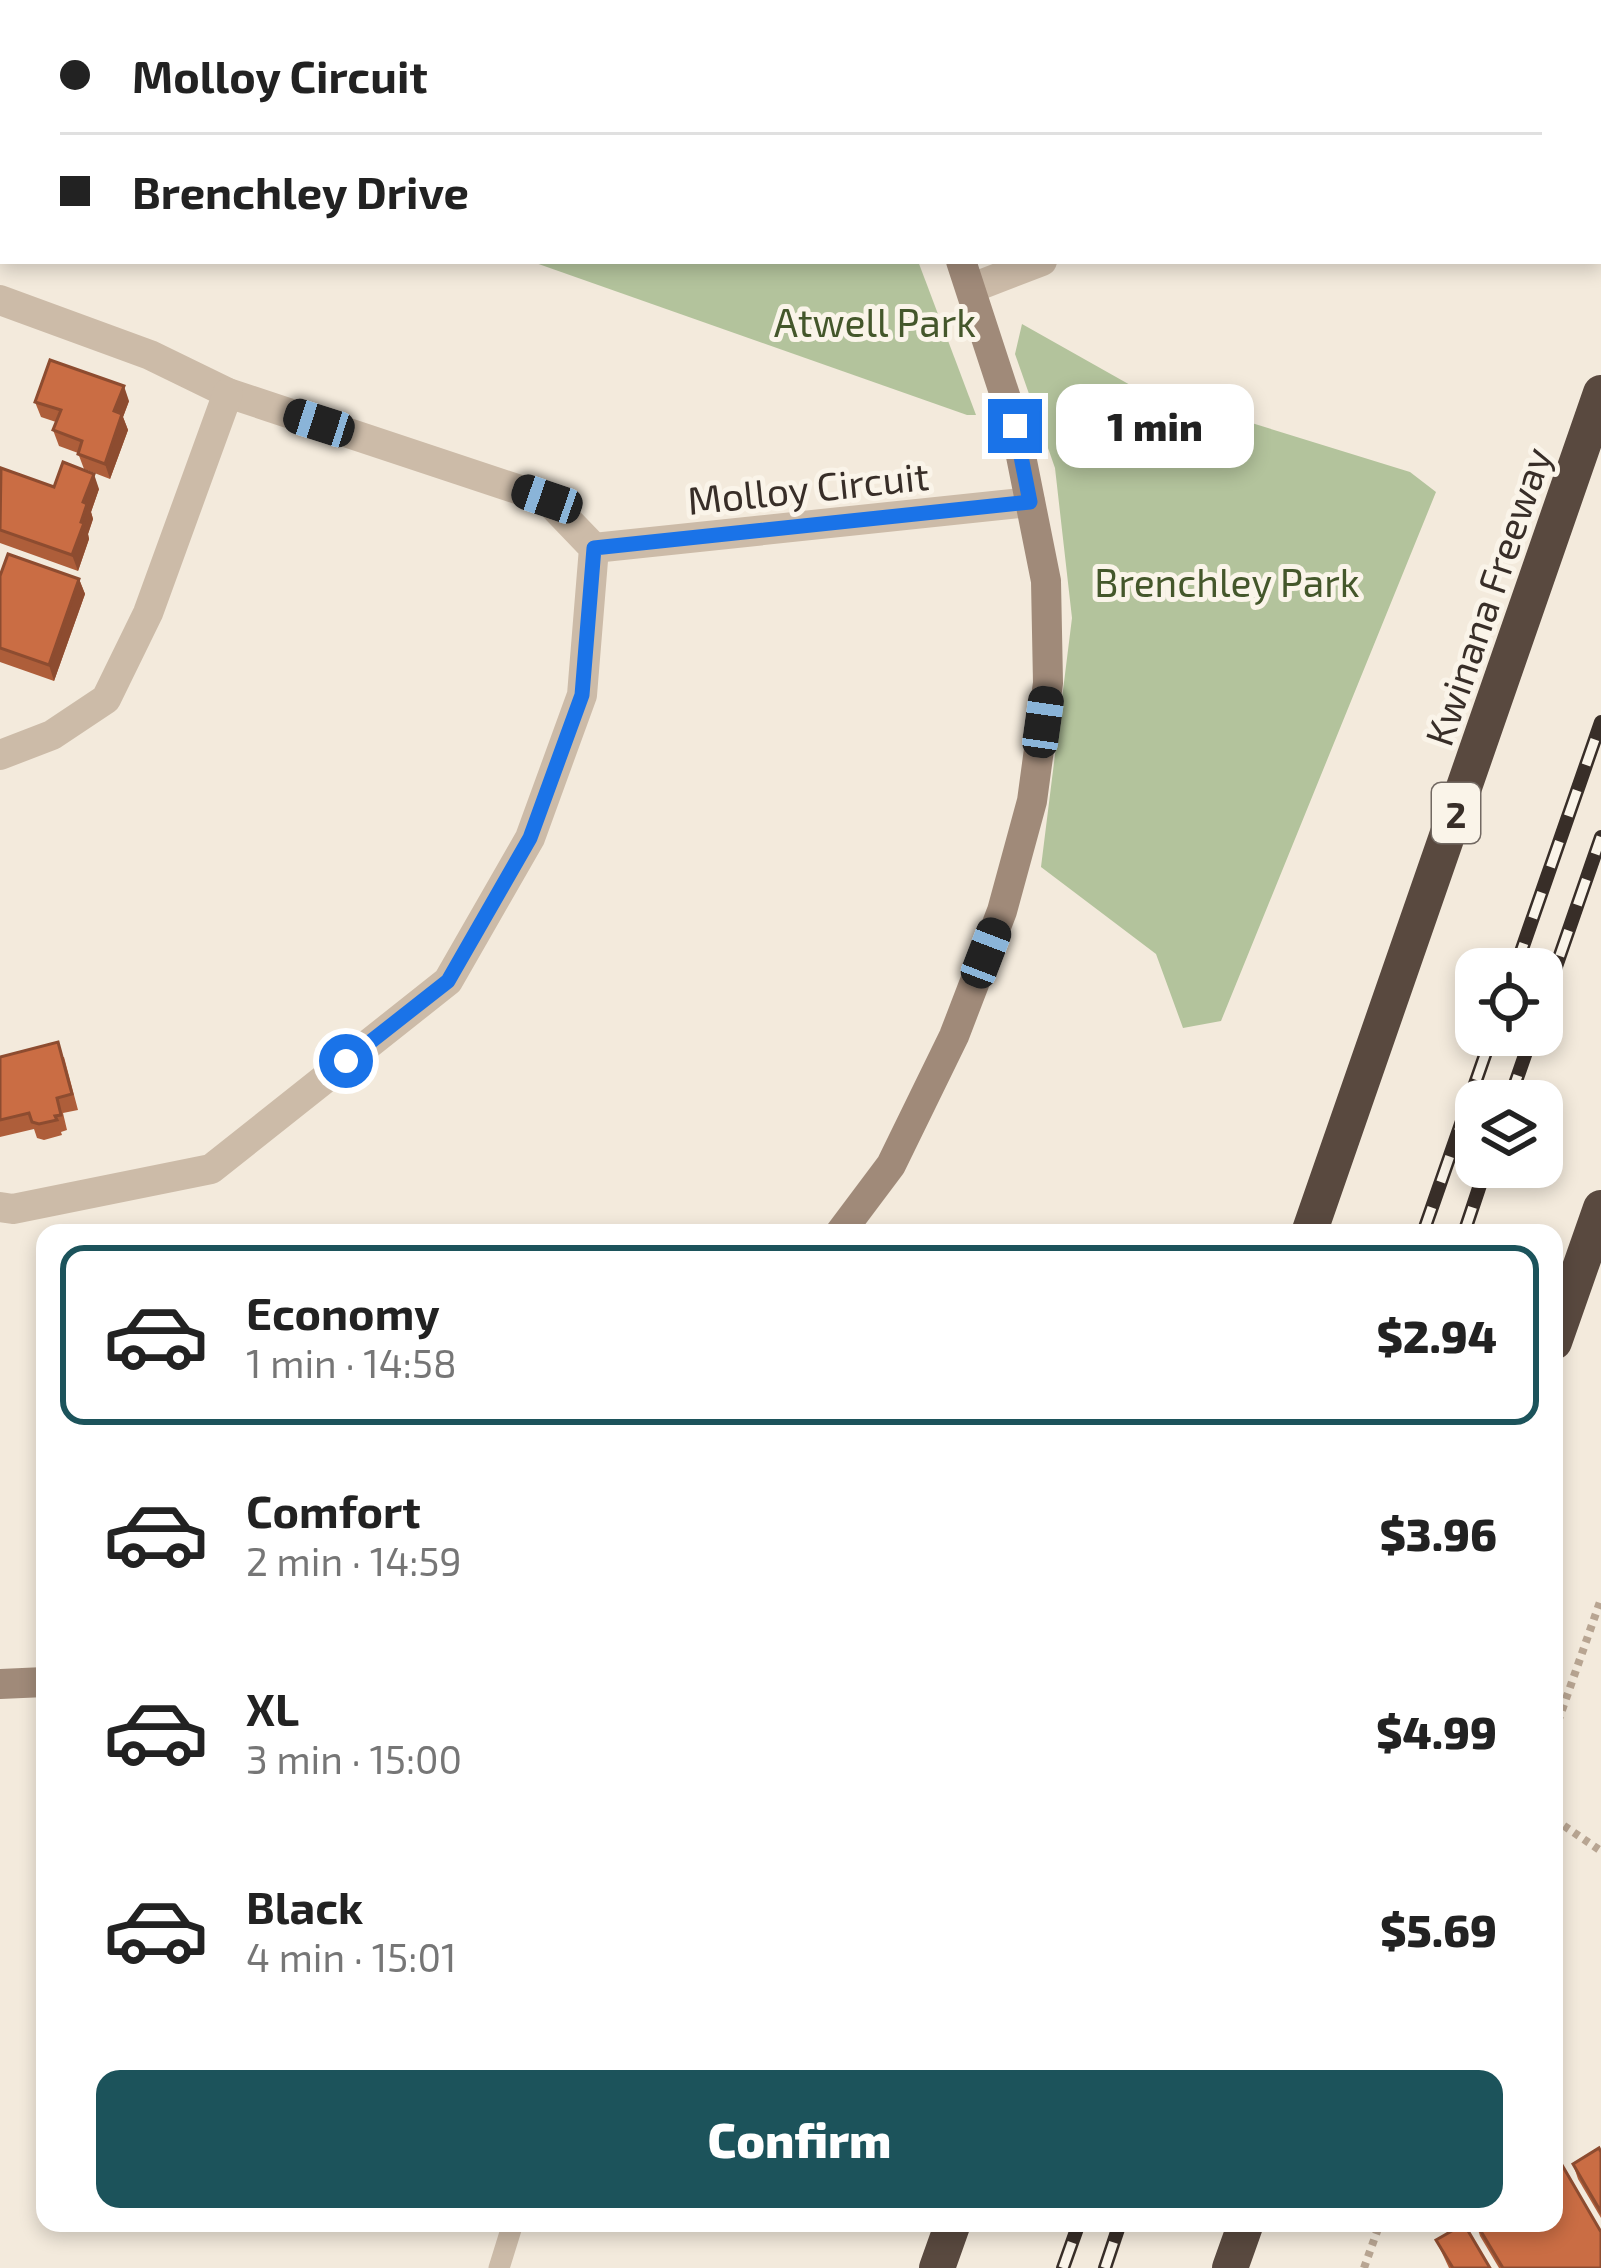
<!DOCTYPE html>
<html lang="en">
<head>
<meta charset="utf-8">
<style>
	:root { --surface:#fff; --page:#f6f6f6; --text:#222; --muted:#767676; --line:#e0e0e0; --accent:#1c535b }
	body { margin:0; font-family:"Exo 2",sans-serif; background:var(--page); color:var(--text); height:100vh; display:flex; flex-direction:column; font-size:45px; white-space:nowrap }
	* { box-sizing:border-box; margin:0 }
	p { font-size:39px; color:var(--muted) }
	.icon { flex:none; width:66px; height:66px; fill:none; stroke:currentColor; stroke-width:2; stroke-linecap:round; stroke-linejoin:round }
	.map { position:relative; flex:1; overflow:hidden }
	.details { position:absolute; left:36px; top:1224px; width:1527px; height:1008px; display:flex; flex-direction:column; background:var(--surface); border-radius:24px; box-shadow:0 6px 18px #0003 }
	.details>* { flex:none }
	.top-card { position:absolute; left:0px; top:0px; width:1602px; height:264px; box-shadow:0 6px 18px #0003; display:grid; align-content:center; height:264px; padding:0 60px; background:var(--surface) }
	.tools { position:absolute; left:1455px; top:948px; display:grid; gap:24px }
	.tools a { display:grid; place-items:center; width:108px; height:108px; border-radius:24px; background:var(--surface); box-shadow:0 6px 18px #0003; font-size:60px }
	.end { position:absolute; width:54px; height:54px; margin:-27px; border:15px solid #1a73e8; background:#fff; box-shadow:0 0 0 6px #fff }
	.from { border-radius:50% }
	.bubble { position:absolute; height:84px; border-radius:24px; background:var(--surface); box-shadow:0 6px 18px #0003; font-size:39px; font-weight:800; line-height:84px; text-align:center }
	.car { position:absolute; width:36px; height:72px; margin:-36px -18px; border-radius:15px; box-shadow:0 0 9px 3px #0007; background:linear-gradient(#222 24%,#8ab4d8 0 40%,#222 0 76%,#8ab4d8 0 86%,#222 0) }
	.top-card b { display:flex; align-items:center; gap:42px; height:114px; font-size:45px }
	.top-card b+b { border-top:3px solid var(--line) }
	.top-card i { width:30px; height:30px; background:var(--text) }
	ul { padding:21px 0 0; list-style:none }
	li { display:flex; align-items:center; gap:36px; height:180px; margin:0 24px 18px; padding:0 36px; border:6px solid transparent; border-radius:24px }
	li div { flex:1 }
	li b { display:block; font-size:45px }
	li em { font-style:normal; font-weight:800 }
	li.active { border-color:var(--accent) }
	li>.icon { width:108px; height:108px; stroke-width:1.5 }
	.cta { display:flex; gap:24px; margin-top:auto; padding:24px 60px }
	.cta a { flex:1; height:138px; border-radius:24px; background:var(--accent); color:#fff; font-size:48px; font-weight:800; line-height:138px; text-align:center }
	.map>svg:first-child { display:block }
</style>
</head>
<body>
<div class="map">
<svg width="1601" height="2268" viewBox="0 0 1601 2268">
	<rect width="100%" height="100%" fill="#f3eadc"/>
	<g fill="#b3c39c">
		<polygon points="0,0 820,0 821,3 3,3 3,75"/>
		<polygon points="530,261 918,261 976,415 967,415"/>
		<polygon points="1022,324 1132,386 1410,472 1436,492 1221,1021 1183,1028 1156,954 1041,867 1072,618 1055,468 1015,354"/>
	</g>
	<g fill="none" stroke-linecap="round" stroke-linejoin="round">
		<g stroke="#b8a592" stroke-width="8" stroke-dasharray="6 6" stroke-linecap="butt">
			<polyline points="1554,1733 1601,1599"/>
			<polyline points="1554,1819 1601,1851"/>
			<polyline points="1364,2268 1380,2223"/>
		</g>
		<polyline stroke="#ccbba8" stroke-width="21" points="499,2268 513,2223"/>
		<g stroke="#ccbba8" stroke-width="30">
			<polyline points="1330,3 1331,0"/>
			<polyline points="972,288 1042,261"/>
			<polyline points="0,300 150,355 228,393 547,499 594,548 582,695 530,838 448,981 211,1169 13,1209 0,1207"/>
			<polyline points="594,548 1030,502"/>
			<polyline points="0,755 52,735 106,699 148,613 228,393"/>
		</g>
		<g stroke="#a08a79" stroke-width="30">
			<polyline points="860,0 861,3"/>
			<polyline points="840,1233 891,1165 954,1036 1002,911 1032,801 1048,683 1046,581 1015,426 961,261"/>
			<polyline points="0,1684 45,1682"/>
		</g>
		<g stroke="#59493f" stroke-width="36">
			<polyline points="1309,1233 1601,393"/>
			<polyline points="1554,1342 1601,1208"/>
			<polyline points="937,2268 953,2223"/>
			<polyline points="1230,2268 1246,2223"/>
		</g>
		<g stroke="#382e28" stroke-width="14">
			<g id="rail">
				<polyline points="1515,969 1601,722"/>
				<polyline points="1542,1007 1601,837"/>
				<polyline points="1509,1101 1532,1035"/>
				<polyline points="1423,1233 1492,1035"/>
				<polyline points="1464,1233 1486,1167"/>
				<polyline points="1063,2268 1079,2223"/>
				<polyline points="1105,2268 1120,2223"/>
			</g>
		</g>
		<use href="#rail" stroke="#faf4e9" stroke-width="9" stroke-dasharray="27" stroke-linecap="butt"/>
	</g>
	<g fill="#ae5e3a">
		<polygon points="954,0 1086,0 1088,3 956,3"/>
		<polygon points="129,401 123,417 128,430 110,479 84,469 78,453 59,446 53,430 56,422 41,417 35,402"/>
		<polygon points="0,471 54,487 99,489 91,512 93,519 88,534 89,539 78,571 0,543"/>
		<polygon points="0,576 79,579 85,594 54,681 0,662"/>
		<polygon points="0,1057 64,1057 78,1110 63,1113 67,1130 61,1132 62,1135 44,1140 37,1138 34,1129 0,1137"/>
		<polygon points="1601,2152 1601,2218 1578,2179 1573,2164"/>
		<polygon points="1476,2223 1516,2230 1601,2268 1499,2268 1480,2236"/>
		<polygon points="1436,2240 1490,2268 1449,2268"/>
	</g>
	<g fill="#8d4c30">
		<polygon points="124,386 129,401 123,417 128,430 110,479 105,464 114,411"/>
		<polygon points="94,474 99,489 91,512 93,519 88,534 89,539 78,571 72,555 81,522 83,502"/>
		<polygon points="79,579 85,594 54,681 49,665"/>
	</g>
	<g fill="#ca6d44" stroke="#8d4c30" stroke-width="3">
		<polygon points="956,0 1025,0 1017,3 957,3"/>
		<polygon points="1064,0 1086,0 1088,3 1056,3"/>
		<polygon points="1187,0 1263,0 1262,3 1186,3"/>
		<polygon points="1403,0 1519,0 1529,3 1402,3"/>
		<polygon points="50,360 124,386 114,411 122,414 105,464 78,454 82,441 53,430 61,410 35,402"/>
		<polygon points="63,462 94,474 83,502 87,504 81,522 84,523 72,555 0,530 1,468 54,487"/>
		<polygon points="8,554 79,579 49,665 0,648 0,576"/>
		<polygon points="58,1042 72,1094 57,1098 61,1115 55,1116 57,1120 39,1124 32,1122 29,1113 0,1120 0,1057"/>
		<polygon points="1599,2148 1601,2152 1601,2212 1573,2164"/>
		<polygon points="1562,2165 1601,2232 1601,2268 1503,2268 1476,2223 1511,2223 1516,2230 1528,2223 1554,2223 1554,2170"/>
		<polygon points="1464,2224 1490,2268 1453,2268 1436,2240"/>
	</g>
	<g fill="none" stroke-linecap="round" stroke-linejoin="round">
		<polyline stroke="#1a73e8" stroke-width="15" points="346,1061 448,981 530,838 582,695 594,548 1030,502 1015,426"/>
	</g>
	<g text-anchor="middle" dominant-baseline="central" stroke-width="10" stroke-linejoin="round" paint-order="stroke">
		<rect fill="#faf4e9" stroke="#726962" stroke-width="3" x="1432" y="783" width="48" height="60" rx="9"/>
		<g font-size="36" font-weight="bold" fill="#382e28">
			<text x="1456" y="813">2</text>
		</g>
		<g font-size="39" fill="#44572b" stroke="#faf4e9">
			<text x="875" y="321">Atwell Park</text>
			<text x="1227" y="581">Brenchley Park</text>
		</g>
		<g font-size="39" fill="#382e28" stroke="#faf4e9">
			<text transform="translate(808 487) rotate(-6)">Molloy Circuit</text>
			<text transform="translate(1487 596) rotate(-71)">Kwinana Freeway</text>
		</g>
	</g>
</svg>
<div class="tools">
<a><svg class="icon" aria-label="locate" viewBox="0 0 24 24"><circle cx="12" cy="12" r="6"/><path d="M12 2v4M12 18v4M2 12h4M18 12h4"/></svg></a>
<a><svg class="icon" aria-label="layers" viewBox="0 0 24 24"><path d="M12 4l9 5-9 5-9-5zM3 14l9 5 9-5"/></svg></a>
</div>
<i class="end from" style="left:346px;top:1061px"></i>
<i class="end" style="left:1015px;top:426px"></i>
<div class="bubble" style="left:1056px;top:384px;width:198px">1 min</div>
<i class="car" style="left:319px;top:423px;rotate:288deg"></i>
<i class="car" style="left:547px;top:499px;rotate:289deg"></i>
<i class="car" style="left:1043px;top:722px;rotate:8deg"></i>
<i class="car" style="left:986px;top:953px;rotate:21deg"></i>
<div class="top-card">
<b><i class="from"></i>Molloy Circuit</b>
<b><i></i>Brenchley Drive</b>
</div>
<section class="details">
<ul>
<li class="active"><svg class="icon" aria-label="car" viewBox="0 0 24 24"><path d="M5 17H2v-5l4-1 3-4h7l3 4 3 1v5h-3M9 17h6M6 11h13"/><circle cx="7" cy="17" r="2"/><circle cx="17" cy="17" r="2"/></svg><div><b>Economy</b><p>1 min · 14:58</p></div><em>$2.94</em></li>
<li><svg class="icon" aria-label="car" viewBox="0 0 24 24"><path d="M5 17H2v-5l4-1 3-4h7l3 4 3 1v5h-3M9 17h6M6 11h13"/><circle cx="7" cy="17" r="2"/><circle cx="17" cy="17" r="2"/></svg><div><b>Comfort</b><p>2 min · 14:59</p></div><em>$3.96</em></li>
<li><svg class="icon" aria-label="car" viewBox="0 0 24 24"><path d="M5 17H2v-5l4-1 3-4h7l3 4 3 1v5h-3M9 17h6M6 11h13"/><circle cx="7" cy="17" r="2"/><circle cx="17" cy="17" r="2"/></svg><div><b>XL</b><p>3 min · 15:00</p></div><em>$4.99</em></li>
<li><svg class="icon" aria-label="car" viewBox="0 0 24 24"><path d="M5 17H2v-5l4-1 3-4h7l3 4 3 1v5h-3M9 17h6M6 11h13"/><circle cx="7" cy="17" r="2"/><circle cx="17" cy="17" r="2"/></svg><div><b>Black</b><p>4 min · 15:01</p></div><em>$5.69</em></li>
</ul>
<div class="cta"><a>Confirm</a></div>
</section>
</div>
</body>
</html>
